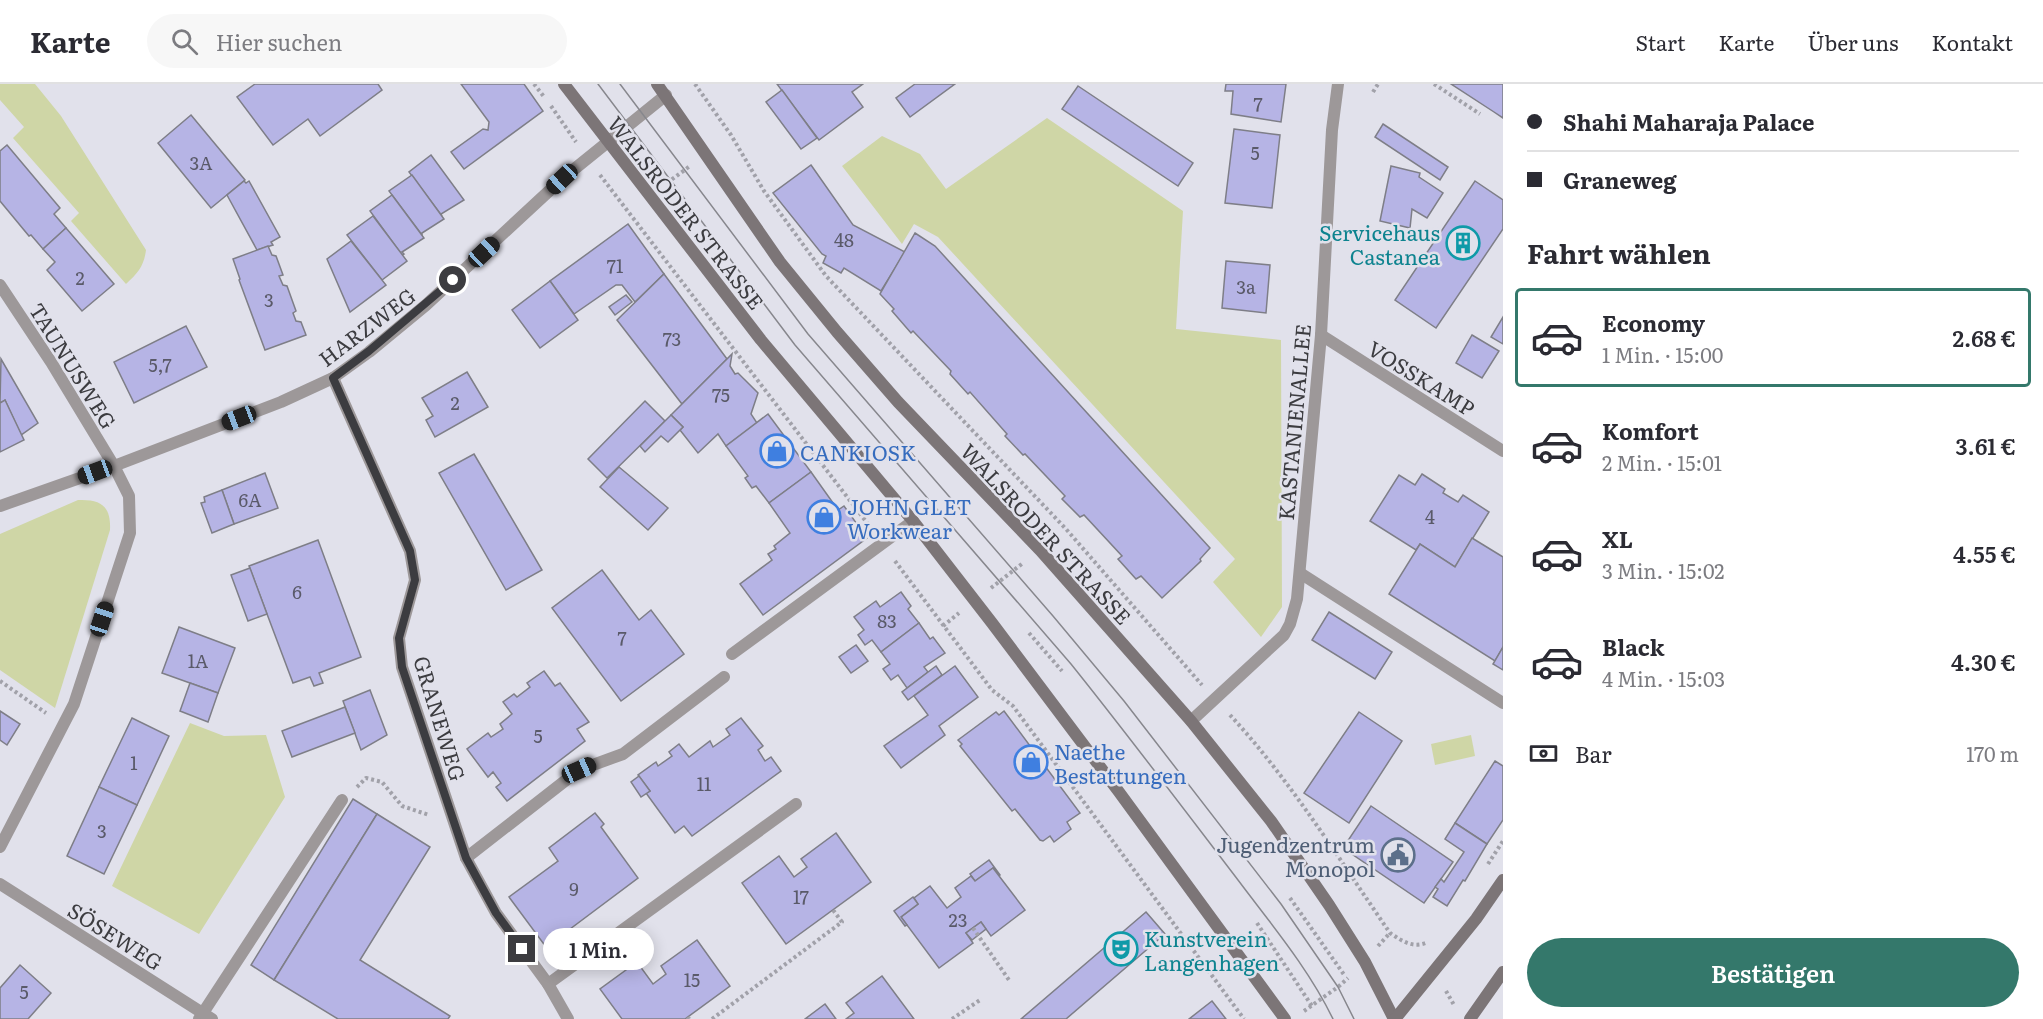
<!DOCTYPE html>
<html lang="de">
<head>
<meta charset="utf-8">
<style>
	:root { --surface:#fff; --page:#f7f7f7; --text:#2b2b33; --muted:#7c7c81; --line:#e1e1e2; --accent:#34786b }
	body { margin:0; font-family:Literata,serif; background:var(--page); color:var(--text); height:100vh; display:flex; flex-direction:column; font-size:22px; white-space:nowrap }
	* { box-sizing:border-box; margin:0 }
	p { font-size:20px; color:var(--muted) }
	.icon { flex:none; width:33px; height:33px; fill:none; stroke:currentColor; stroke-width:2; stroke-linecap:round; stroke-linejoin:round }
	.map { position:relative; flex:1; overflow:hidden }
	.drawer { display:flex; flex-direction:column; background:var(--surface); width:540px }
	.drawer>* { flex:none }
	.top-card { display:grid; align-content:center; height:132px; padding:0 24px; background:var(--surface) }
	.end { position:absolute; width:27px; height:27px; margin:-14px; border:8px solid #3c3c40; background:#fff; box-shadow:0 0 0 3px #fff }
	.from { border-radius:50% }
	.bubble { position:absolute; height:42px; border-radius:21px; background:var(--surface); box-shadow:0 3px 15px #0003; font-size:20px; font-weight:600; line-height:42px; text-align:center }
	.car { position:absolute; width:18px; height:36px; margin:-18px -9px; border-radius:8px; box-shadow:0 0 4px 2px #0007; background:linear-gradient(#222 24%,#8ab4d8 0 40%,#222 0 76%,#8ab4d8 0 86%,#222 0) }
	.top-card b { display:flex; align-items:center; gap:21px; height:57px; font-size:22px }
	.top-card b+b { border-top:2px solid var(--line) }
	.top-card i { width:15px; height:15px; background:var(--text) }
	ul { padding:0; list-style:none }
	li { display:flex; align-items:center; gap:18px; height:99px; margin:0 12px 9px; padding:0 12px; border:3px solid transparent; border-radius:6px }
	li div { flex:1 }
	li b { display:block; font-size:22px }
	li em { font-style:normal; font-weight:600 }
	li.selected { border-color:var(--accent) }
	li>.icon { width:54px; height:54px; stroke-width:1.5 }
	h2 { padding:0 24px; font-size:27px; line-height:72px }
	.pay { display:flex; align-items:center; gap:15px; height:66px; padding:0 24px; font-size:22px }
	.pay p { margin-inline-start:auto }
	.primary-button { display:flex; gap:12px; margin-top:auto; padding:12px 24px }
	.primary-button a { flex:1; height:69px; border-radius:36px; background:var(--accent); color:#fff; font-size:24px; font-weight:600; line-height:69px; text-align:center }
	header { display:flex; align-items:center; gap:36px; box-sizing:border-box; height:84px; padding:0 30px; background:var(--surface); border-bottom:2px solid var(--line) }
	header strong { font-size:28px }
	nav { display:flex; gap:33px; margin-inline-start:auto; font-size:21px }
	.search { width:420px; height:54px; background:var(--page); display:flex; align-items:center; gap:15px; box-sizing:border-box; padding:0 21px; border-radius:33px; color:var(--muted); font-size:22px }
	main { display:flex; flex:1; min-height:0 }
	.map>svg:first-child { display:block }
</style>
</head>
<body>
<header>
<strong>Karte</strong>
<div class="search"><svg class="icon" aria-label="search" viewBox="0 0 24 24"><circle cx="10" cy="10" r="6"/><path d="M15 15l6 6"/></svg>Hier suchen</div>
<nav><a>Start</a><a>Karte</a><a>Über uns</a><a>Kontakt</a></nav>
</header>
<main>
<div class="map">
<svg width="1503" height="935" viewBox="0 0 1503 935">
	<rect width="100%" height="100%" fill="#e1e1eb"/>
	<g fill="#cfd6a6">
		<path d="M 0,0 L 35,0 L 61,32 L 146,166 C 144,182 138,189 126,200 L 71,137 L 79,129 L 13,54 L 24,43 L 0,16 Z"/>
		<polygon points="1047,34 1183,127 1176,245 1281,256 1282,523 1261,553 1213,498 1235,475 938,153 914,140 902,160 842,82 882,52 920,70 946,105"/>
		<path d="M 78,416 C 101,415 111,422 110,446 L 55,624 L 0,586 L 0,450 Z"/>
		<polygon points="190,639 224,652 266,651 285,713 199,850 112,802"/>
		<polygon points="1471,651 1475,672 1435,681 1431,660"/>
	</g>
	<g fill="#b6b4e5" stroke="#7e7e87" stroke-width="1.5">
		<polygon points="255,0 378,0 382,6 320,52 308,35 273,61 237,13"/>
		<polygon points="461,0 524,0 543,27 464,85 451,68 483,45 488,46 489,38"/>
		<polygon points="777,0 863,0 852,8 863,23 819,56"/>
		<polygon points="915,0 955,0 910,33 896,14"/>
		<polygon points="1226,0 1286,0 1281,38 1231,30 1233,7 1225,7"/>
		<polygon points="1451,0 1503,0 1503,34 1494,28"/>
		<polygon points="1078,2 1193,79 1178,102 1062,25"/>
		<polygon points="782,6 817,54 801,65 766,18"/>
		<polygon points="191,31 245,96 211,124 158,59"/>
		<polygon points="1383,40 1448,83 1440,96 1375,53"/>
		<polygon points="1234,45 1280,51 1272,124 1225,119"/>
		<polygon points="7,61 60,124 54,130 66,144 43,165 31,151 29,152 0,117 0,67"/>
		<polygon points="431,71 464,116 441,130 442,132 409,88"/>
		<polygon points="811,81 853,141 905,168 881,207 844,184 841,189 823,179 826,172 822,170 773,109"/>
		<polygon points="1391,82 1420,89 1419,93 1443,109 1427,134 1412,125 1410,144 1380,137"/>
		<polygon points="412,91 444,135 422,149 422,151 389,107"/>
		<polygon points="244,97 246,99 249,97 280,153 271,158 273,161 257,166 227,111"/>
		<polygon points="1475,97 1503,116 1503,145 1436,244 1395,216"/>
		<polygon points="392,111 424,154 402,168 404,170 402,171 370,127"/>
		<polygon points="373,132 407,177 382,196 347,151"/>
		<polygon points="628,140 664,190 635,218 622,201 616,201 574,230 550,197"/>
		<polygon points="66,144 114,200 82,227 47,186 55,178 43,165"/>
		<polygon points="915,149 935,162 1210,464 1200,475 1201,477 1162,514 1141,492 1136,495 1118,475 1122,472 1084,431 1080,433 1062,415 1065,412 1025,370 1023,371 1005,352 1007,350 970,308 968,310 950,290 951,287 913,247 911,249 892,227 894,225 880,210"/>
		<polygon points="351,157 386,201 350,228 327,175"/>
		<polygon points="268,162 272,171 276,172 283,191 279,192 283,201 287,202 296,227 293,229 296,237 301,238 306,251 265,266 239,196 240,195 233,175"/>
		<polygon points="1226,177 1270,181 1266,229 1222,224"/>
		<polygon points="664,190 727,275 682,320 617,236"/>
		<polygon points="550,197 578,236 540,264 512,226"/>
		<polygon points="626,211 632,218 615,231 609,223"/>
		<polygon points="1503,233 1503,260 1491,253"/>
		<polygon points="186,242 207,283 134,319 114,278"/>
		<polygon points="1472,251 1499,267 1482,294 1456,279"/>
		<polygon points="732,270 730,282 735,290 738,289 758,309 751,330 757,339 726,362 718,350 698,369 680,346 683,343 671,331"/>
		<polygon points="1,275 38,339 21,351 5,316 0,319"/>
		<polygon points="467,288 488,323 435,353 426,336 433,332 422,314"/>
		<polygon points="5,316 24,356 0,368 0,319"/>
		<polygon points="645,317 665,337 607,394 588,375"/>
		<polygon points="768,330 811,388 769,419 756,402 752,404 745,394 748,392 726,362"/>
		<polygon points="671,331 683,343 668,358 661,352 645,368 640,362"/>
		<polygon points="474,370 542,486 506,506 439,389"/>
		<polygon points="619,383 668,424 648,446 600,403"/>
		<polygon points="811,388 838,426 844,422 867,454 763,531 740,500 772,476 768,470 776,465 774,462 790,449 769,419"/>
		<polygon points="265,389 278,424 234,440 222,406"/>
		<polygon points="1422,390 1445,405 1443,409 1458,418 1463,411 1489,428 1455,483 1420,460 1416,466 1370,437 1399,391 1415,401"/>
		<polygon points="222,406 234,440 212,449 201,419 205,418 204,413"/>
		<polygon points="1472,454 1503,473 1503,563 1495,577 1389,510 1420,460 1455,483"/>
		<polygon points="318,456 361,573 319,589 323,599 314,602 310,593 293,599 249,482"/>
		<polygon points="250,484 267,530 248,537 231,491"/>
		<polygon points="602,486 639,536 651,526 684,570 621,617 552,524"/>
		<polygon points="901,508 911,522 908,525 919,539 881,568 872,556 865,561 858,551 864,546 854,533 876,517 880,523"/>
		<polygon points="1329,528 1392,568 1375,595 1312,556"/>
		<polygon points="919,539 930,555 933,553 945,569 924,583 928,588 907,604 898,591 891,596 883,585 890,580 881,568"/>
		<polygon points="179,543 235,564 218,609 162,589"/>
		<polygon points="856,561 868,577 851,589 839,573"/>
		<polygon points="1503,563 1503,586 1493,580"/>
		<polygon points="936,582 942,591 908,616 902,608"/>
		<polygon points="955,582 978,613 939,642 945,651 901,684 884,662 928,631 914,612"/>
		<polygon points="544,587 555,602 560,599 589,638 577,645 585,657 507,717 496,703 501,699 493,688 488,693 467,665 488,649 491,653 503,645 500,640 512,630 503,618 514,610 517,613 530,603 527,599"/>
		<polygon points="190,599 218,609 208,638 180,627"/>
		<polygon points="370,606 387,651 361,666 343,617"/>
		<polygon points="345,623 355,649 292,673 282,647"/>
		<polygon points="0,627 20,640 7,661 0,656"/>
		<polygon points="1004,627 1080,729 1067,738 1071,745 1054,758 1050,752 1043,757 1040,756 1015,725 1012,727 960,662 962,660 958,656 996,628 999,631"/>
		<polygon points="1359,628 1402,657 1349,739 1304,709"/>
		<polygon points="132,634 169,652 137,721 99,703"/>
		<polygon points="741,634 763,662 758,666 765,677 771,673 781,687 692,752 684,742 675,749 646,709 650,707 638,691 656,678 658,682 672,672 669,668 679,660 689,673 710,657 713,663 730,651 726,645"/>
		<polygon points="1495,677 1503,682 1503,736 1487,760 1455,739"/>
		<polygon points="639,692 650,707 641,713 631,698"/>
		<polygon points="99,703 137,721 104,790 67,772"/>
		<polygon points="353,715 377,730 274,896 251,881"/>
		<polygon points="1371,722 1453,778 1424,819 1343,764"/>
		<polygon points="595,729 604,740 601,743 638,794 546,863 509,813 558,777 549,764"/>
		<polygon points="377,730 430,763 360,876 450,932 448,935 338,935 274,896"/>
		<polygon points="1455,739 1487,760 1465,797 1463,796 1447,822 1433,813 1438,805 1435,803 1441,795 1444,798 1464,768 1445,755"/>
		<polygon points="836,749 871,798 786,860 742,799 779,772 794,793 807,783 801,775"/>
		<polygon points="989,776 1000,791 999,792 993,784 975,797 970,790"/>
		<polygon points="993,784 1025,826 991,852 981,838 966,849 973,859 939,884 901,833 918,820 914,814 930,802 947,824 961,813 955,804 971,792 975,797"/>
		<polygon points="913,813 918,820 901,833 907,841 905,842 894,827"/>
		<polygon points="1146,828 1165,850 1066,935 1021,935"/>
		<polygon points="981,838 986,845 972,856 966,849"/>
		<polygon points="697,856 730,902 685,935 622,935 600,905 637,878 653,900 666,890 661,882"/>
		<polygon points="20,881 51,909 28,935 0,935 0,904"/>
		<polygon points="882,892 914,935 846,935 854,929 846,919"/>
		<polygon points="1212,917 1226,935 1189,935"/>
		<polygon points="825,920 836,935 805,935"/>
	</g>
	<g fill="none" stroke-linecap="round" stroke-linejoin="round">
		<g stroke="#a1a1a9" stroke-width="4" stroke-dasharray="3 3" stroke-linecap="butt">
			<polyline points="534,0 545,14"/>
			<polyline points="695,0 731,51 764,107 826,192 1066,445 1202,601"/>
			<polyline points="1434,0 1480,30"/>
			<polyline points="1373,8 1378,0"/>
			<polyline points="551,22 576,58"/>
			<polyline points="600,91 871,444"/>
			<polyline points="667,99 690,82"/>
			<polyline points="895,477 992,606 1013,622 1244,935"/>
			<polyline points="991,504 1023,479"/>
			<polyline points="943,542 959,529"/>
			<polyline points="1029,549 1062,587"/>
			<polyline points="0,597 46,629"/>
			<path d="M 1230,631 C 1291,697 1339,775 1390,849 C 1402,857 1413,865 1428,858"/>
			<polyline points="357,703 366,694 382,698 402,722 429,731"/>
			<polyline points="1488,780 1503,757"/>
			<polyline points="1290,814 1345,892"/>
			<polyline points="1257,839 1312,922"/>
			<polyline points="973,844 1009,896"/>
			<polyline points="1378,862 1390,849"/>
			<polyline points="1446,907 1454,921"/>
			<polyline points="1304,927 1338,903 1348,894"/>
			<polyline points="688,933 689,935"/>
			<polyline points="712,935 842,838 833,826"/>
			<polyline points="952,935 980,916"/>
		</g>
		<g stroke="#9d9899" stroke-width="12">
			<polyline points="1300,489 1503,619"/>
			<polyline points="732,570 913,437"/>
			<polyline points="466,774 579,686 623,670 724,593"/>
			<polyline points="548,900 796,720"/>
			<polyline points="199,935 342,716"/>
		</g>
		<g stroke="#9d9899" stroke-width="12">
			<polyline points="0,201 51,278 114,382 129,412 130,449 74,620 0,763"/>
			<polyline points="1321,251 1503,367"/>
			<polyline points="333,294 410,467 415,496 399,554 402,583 466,774 496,829 548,900 568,935"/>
			<polyline points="0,422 114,382 281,318 333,294 369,268 426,221 562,95 666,11"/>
			<polyline points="1191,637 1284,551 1290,540 1297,515 1321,251 1332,46 1338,0"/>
			<polyline points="0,800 212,935"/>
		</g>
		<g stroke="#7c7577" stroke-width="12">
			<polyline points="564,0 761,256 913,437 992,539 1119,708 1285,935"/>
			<polyline points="657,0 780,178 837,248 898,318 1040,466 1191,637 1271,737 1329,821 1365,878 1394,935"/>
			<polyline points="1395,935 1476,835 1503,796"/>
			<polyline points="1470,935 1503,888"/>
		</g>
		<g stroke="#87878d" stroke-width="1.5">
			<path d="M 598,0 L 795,261 L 1071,580 C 1128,651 1183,724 1238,796 C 1271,840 1309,885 1333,935"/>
			<polyline points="620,0 808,250 1053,532 1124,617 1281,820 1338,903 1354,935"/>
		</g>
	</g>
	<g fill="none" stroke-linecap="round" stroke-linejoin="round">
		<polyline stroke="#3c3c40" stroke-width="8" points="453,196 369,267 333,294 410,467 415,496 399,554 402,583 466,774 496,829 522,865"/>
	</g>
	<defs>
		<g id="building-ring" transform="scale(1.725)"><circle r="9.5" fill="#e1e1eb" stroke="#0f9aa8" stroke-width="1.5"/><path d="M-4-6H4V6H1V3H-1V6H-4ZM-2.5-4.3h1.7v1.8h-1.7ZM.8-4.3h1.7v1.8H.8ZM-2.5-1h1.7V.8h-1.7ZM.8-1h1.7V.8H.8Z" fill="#0f9aa8"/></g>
		<g id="shop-ring" transform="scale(1.725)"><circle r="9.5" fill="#e1e1eb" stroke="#3f7fe0" stroke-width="1.5"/><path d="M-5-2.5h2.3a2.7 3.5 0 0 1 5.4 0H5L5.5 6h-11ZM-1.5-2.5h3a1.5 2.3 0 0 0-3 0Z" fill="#3f7fe0"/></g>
		<g id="civic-ring" transform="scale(1.725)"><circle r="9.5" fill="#e1e1eb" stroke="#5c6f8a" stroke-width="1.5"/><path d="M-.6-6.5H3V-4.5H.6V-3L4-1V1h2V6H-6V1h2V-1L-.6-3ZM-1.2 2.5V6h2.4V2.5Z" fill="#5c6f8a"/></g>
		<g id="theatre-ring" transform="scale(1.725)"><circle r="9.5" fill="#e1e1eb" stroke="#0f9aa8" stroke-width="1.5"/><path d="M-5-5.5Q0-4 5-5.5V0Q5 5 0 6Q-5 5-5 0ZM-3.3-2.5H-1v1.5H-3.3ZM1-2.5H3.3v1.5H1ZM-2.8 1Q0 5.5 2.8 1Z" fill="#0f9aa8"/></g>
	</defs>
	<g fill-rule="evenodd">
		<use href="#building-ring" x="1463" y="159"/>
		<use href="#shop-ring" x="777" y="367"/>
		<use href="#shop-ring" x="824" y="433"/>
		<use href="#shop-ring" x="1031" y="678"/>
		<use href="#civic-ring" x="1398" y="771"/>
		<use href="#theatre-ring" x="1121" y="865"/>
	</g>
	<g text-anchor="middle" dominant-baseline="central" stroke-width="5" stroke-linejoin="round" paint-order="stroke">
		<g font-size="18" fill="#5a5a69">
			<text x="1258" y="19">7</text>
			<text x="1255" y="68">5</text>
			<text x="201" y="78">3A</text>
			<text x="844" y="155">48</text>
			<text x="615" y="181">71</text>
			<text x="80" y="193">2</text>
			<text x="1246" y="202">3a</text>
			<text x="269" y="215">3</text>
			<text x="672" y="254">73</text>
			<text x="160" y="280">5,7</text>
			<text x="721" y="310">75</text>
			<text x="455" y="318">2</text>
			<text x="250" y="415">6A</text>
			<text x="1430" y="432">4</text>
			<text x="297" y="507">6</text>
			<text x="887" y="536">83</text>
			<text x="622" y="553">7</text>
			<text x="198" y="576">1A</text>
			<text x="538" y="651">5</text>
			<text x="134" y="678">1</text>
			<text x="704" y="699">11</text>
			<text x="102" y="746">3</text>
			<text x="574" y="804">9</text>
			<text x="801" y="812">17</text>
			<text x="958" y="835">23</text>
			<text x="692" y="895">15</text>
			<text x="24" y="907">5</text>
		</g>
		<g font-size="21" fill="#3c3c40" stroke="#e1e1eb">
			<text transform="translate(687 128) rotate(52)">WALSRODER STRASSE</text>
			<text transform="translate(366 242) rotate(-37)">HARZWEG</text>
			<text transform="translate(74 281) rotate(58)">TAUNUSWEG</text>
			<text transform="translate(1422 293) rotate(32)">VOSSKAMP</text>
			<text transform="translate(1293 338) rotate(-85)">KASTANIENALLEE</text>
			<text transform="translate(1047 449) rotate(47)">WALSRODER STRASSE</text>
			<text transform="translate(441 634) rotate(73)">GRANEWEG</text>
			<text transform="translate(116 851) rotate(32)">SÖSEWEG</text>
		</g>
		<g font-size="21" fill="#0d838f" stroke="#e1e1eb" text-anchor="end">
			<text x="1440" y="147">Servicehaus<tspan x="1440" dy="24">Castanea</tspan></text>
			<text x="1144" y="853" text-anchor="start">Kunstverein<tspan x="1144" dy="24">Langenhagen</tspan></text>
		</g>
		<g font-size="21" fill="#366cbe" stroke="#e1e1eb" text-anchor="start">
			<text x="800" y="367">CANKIOSK</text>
			<text x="847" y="421">JOHN GLET<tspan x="847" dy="24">Workwear</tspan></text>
			<text x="1054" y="666">Naethe<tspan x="1054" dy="24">Bestattungen</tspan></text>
		</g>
		<g font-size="21" fill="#4e5e75" stroke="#e1e1eb" text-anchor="end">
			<text x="1375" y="759">Jugendzentrum<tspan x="1375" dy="24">Monopol</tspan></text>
		</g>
	</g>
</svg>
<i class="end from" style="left:453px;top:196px"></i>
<i class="end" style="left:522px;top:865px"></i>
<div class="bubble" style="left:543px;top:844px;width:111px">1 Min.</div>
<i class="car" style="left:562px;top:95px;rotate:227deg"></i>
<i class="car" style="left:484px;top:168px;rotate:47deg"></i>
<i class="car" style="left:239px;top:334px;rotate:249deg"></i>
<i class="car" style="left:95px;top:388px;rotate:250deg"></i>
<i class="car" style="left:102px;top:535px;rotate:18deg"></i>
<i class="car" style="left:579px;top:686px;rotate:66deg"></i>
</div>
<section class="drawer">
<div class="top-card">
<b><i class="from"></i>Shahi Maharaja Palace</b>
<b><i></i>Graneweg</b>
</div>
<h2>Fahrt wählen</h2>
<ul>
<li class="selected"><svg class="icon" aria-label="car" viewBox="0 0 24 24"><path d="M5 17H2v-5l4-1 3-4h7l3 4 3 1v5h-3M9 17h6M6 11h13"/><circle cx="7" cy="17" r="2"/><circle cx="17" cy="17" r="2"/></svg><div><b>Economy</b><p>1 Min. · 15:00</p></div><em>2.68 €</em></li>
<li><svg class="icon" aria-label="car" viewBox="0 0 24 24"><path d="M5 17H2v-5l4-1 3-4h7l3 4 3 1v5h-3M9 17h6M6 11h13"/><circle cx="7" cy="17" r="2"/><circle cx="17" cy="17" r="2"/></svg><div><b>Komfort</b><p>2 Min. · 15:01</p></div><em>3.61 €</em></li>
<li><svg class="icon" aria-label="car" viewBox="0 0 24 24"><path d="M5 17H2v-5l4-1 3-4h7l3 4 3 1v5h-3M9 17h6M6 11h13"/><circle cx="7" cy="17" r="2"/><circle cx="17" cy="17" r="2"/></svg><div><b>XL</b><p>3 Min. · 15:02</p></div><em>4.55 €</em></li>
<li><svg class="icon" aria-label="car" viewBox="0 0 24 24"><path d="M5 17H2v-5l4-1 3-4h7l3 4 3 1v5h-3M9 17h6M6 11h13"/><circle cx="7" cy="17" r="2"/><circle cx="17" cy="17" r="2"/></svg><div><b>Black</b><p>4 Min. · 15:03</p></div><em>4.30 €</em></li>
</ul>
<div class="pay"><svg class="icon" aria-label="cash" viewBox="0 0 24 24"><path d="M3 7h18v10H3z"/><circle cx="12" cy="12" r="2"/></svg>Bar<p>170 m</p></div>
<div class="primary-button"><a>Bestätigen</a></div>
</section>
</main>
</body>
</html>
